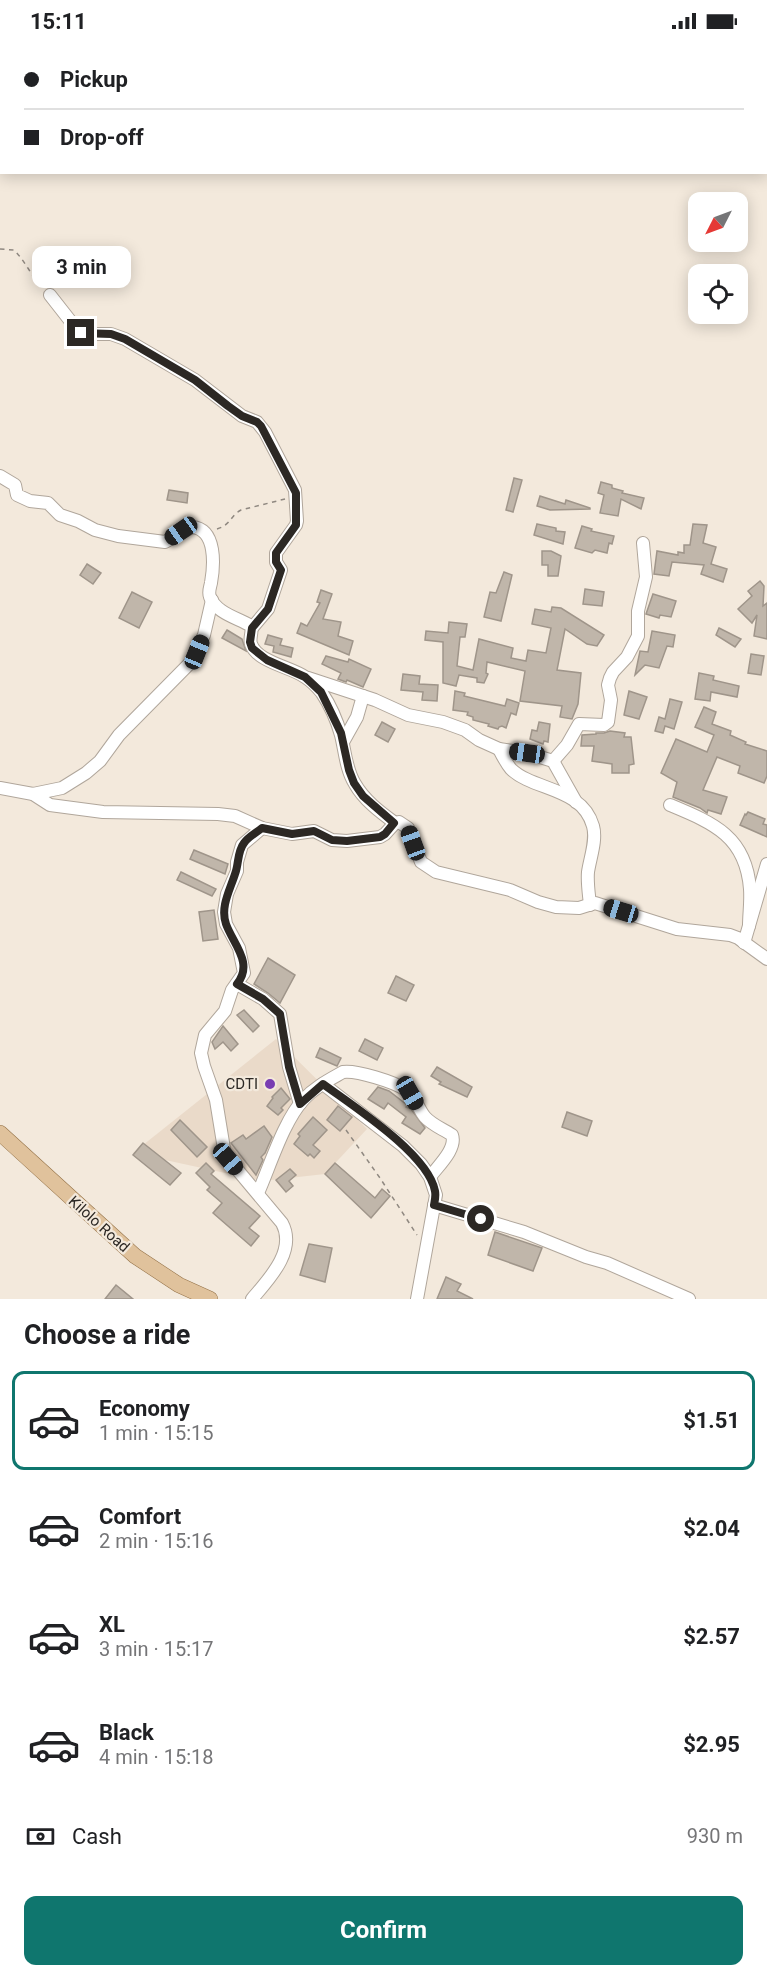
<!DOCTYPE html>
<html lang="en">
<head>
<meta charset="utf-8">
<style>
	:root { --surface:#fff; --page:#f6f6f6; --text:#202124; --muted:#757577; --line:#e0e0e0; --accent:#0f766e }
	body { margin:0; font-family:Roboto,sans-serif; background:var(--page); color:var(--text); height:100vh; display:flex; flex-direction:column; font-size:22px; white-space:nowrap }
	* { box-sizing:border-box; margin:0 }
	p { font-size:20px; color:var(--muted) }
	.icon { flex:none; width:33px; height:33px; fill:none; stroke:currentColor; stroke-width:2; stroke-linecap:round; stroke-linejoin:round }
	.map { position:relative; height:1257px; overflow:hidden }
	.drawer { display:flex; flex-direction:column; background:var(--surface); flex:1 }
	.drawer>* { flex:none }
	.top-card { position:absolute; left:0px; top:0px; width:768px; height:132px; box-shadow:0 3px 15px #0003; display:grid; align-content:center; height:132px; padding:0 24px; background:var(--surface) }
	.needle { width:39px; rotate:228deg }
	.fabs { position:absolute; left:688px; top:150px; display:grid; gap:12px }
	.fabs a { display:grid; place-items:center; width:60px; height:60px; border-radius:12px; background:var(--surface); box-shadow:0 3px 15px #0003; font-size:30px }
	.end { position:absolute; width:27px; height:27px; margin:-14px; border:8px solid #2c2824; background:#fff; box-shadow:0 0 0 3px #fff }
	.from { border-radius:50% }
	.bubble { position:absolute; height:42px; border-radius:12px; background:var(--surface); box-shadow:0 3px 15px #0003; font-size:20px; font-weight:700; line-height:42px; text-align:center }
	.car { position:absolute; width:18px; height:36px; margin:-18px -9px; border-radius:8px; box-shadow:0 0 4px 2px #0007; background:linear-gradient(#222 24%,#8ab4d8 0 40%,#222 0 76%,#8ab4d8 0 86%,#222 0) }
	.top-card b { display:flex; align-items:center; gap:21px; height:57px; font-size:22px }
	.top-card b+b { border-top:2px solid var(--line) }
	.top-card i { width:15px; height:15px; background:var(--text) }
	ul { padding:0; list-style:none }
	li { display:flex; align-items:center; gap:18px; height:99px; margin:0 12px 9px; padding:0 12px; border:3px solid transparent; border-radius:12px }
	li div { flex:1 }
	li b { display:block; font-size:22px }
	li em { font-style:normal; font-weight:700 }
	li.on { border-color:var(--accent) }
	li>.icon { width:54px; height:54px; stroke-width:1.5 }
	h2 { padding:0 24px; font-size:27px; line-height:72px }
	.pay { display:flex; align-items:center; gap:15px; height:66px; padding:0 24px; font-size:22px }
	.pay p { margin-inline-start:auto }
	.cta { display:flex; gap:12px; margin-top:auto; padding:12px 24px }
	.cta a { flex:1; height:69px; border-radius:12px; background:var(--accent); color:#fff; font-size:24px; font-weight:700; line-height:69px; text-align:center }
	.status { display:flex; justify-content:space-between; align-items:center; height:42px; padding:0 30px; background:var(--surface); direction:ltr }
	.status svg { height:16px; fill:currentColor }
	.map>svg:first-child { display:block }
</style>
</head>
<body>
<div class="status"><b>15:11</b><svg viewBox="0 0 49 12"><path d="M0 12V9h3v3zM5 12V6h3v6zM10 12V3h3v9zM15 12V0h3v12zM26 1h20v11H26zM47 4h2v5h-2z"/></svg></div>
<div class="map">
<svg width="767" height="1257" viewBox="0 0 767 1257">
	<rect width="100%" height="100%" fill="#f3e9dc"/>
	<polygon fill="#eadac9" points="276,997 367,1087 325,1132 262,1139 133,1111"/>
	<g fill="#c0b6aa" stroke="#9f958a" stroke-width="1.5">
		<polygon points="514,436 522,438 513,470 506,468"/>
		<polygon points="601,440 612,443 612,446 623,449 622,451 644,456 641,467 621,457 618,474 600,471 604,453 598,451"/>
		<polygon points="169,448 188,451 187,461 167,458"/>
		<polygon points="540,454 565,462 566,458 590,466 590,467 550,468 537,464"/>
		<polygon points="537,482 556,486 556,489 565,490 563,502 534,493"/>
		<polygon points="693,482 707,483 703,501 716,505 711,522 727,527 723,540 701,532 704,523 672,520 669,534 654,532 657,509 678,513 678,510 684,511 684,503 690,503"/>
		<polygon points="582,484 592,487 591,489 614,494 612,502 609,501 607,511 595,508 592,511 575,506"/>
		<polygon points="542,509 551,509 561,514 558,534 548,534 548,523 542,523"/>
		<polygon points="87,522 101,531 93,542 80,533"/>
		<polygon points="504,530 512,533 501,579 484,575 490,550 496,551"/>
		<polygon points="760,539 764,544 763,564 767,561 767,597 754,594 757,573 752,581 738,567 752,554 748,549"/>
		<polygon points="585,547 604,550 602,564 583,562"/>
		<polygon points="321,548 332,552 323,577 341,580 338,594 353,599 349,613 297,591 301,581 307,584 320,561 317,560"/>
		<polygon points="132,550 152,560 139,586 119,576"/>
		<polygon points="653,552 676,559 671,575 660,573 659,576 646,572"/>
		<polygon points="552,565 561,566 604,593 597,604 587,602 565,587 557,628 581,631 578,662 572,677 560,675 562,664 520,659 525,629 487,620 486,631 488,632 484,641 477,640 477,636 459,633 456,644 443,641 443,600 425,598 426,589 448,591 449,580 467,582 465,595 460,595 457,624 473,628 479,597 513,606 511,616 526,619 528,608 546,611 551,586 532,582 535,567 551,570"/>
		<polygon points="719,586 741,597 735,605 716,593"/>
		<polygon points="227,588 242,597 246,609 222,596"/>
		<polygon points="652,589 675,593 673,605 667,604 659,626 645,623 635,633 640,609 648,610"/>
		<polygon points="268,593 282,597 280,603 293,606 291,615 273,610 274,604 265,602"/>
		<polygon points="751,612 764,614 761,633 748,631"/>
		<polygon points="326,614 348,620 349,617 371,627 363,645 347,638 346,640 338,637 341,631 322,622"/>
		<polygon points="699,631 714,634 713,638 739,644 737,655 711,650 710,659 695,657"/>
		<polygon points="403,632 420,634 419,642 438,643 437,659 422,658 423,650 401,648"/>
		<polygon points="455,649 465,651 464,654 505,664 507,657 519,661 516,673 511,671 506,686 502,684 499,685 498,687 488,684 489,682 473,678 473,675 467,673 468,670 453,668"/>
		<polygon points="629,649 647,655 639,677 624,673"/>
		<polygon points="670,657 682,660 674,687 665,684 663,691 655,689 659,675 665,677"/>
		<polygon points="704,665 716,670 712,682 731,689 730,693 746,700 745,702 767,709 767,734 764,741 738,731 740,724 717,715 703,748 727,755 721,772 708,768 707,771 700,766 673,755 677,740 661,731 676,697 707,710 714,693 695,685"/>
		<polygon points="382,680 395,687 388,700 375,693"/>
		<polygon points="539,680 550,682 548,700 544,699 543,702 530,697 532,688 537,689"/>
		<polygon points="610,689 625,691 624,695 631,695 634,722 629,723 629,731 612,731 612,722 592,719 594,704 581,704 582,693 596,692 596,691 604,691"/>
		<polygon points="748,770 765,777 763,782 767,783 767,795 740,783 745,772 746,773"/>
		<polygon points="194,808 228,822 225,832 190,817"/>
		<polygon points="181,830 216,847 212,854 177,838"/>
		<polygon points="214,868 218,897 203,899 199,870"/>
		<polygon points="268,916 295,933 280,961 268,951 254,942"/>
		<polygon points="396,934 414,943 406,959 388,951"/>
		<polygon points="244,968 259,984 253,990 237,973"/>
		<polygon points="223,984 238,1002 231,1009 223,1000 215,1007 212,1000"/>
		<polygon points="365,997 383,1006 377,1018 359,1009"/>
		<polygon points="320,1006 341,1016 337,1024 316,1015"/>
		<polygon points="437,1025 472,1045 467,1055 439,1042 441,1040 431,1034"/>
		<polygon points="378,1045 389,1049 407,1063 406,1065 411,1067 425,1086 420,1092 402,1081 406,1075 388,1061 384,1067 368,1057"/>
		<polygon points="281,1046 290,1057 281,1066 283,1068 278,1073 267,1064 273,1056 272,1055"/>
		<polygon points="338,1064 352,1075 340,1089 327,1078"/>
		<polygon points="567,1070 592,1079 587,1094 562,1085"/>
		<polygon points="313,1075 327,1088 313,1103 320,1109 314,1116 310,1112 308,1114 294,1102 300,1094 298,1092"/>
		<polygon points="180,1078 207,1105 197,1115 171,1088"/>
		<polygon points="264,1084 272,1095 265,1111 261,1115 263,1118 256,1133 231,1101 243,1093 246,1097"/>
		<polygon points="143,1101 181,1131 170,1143 133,1113"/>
		<polygon points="206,1121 214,1129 211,1132 260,1174 249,1186 259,1194 251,1204 213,1171 222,1161 207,1148 210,1145 196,1131"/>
		<polygon points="335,1121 375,1156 382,1147 390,1154 371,1176 325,1132"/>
		<polygon points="290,1127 296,1133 289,1139 293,1144 286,1150 276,1138"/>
		<polygon points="495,1190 542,1206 533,1229 488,1213"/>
		<polygon points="309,1202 332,1206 325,1240 300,1233"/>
		<polygon points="446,1235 461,1242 457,1249 473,1257 437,1257"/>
		<polygon points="116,1243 133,1257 105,1257"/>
	</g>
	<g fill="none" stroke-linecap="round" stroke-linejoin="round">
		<g stroke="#b0a69b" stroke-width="14">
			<g id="minor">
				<polyline points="50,253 79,290 86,292 111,292 125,297 195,338 242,374 257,380 265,390 295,448 297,479 296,483 276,511 276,520 281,528 268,567 252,586"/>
				<path d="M 0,434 L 15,443 L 17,453 L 30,459 L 48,461 L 60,473 L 78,479 L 95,488 L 118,494 L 165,500 L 192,485 C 217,487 214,524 211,541 C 210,546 208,550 210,555 C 216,571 238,576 251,584 C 253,590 249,596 251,602 C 257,620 291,625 305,635 C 311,639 318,646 322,651 C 330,663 337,679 341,693 C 345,709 346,728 355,742 C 364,758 380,770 395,781"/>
				<polyline points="308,636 375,658 408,673 443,680 465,688 479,698 499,707 527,711 553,719 576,760"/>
				<polyline points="343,700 357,675 363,654"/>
				<path d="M 499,707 C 502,713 506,721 511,727 C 534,749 582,745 593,784 C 597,798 590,816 588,830 C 587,841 589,852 590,863"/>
				<polyline points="553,719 567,703 579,682 604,683 608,680 611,658 608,643 610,636 613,630 627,615 638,594 638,569 646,535 643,501"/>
				<polyline points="0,746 33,752 50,763 103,770 218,772 235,774 262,786 292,792 314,789 332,798 347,799 380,795 385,792 395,781 399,780 408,786 421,820 436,830 510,848 538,860 556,865 579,866 595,861 677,887 730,893 738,896 767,917"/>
				<polyline points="33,752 62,746 86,731 100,719 119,693 191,620 204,593 212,558"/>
				<path d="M 670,763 C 713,781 746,794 750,847 C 751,859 749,872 749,884"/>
				<polyline points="744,901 767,822"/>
				<polyline points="237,942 263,957 280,972 289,1025 300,1062"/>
				<polyline points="323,1042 403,1104 421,1122 430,1135 436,1153 417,1257"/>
				<path d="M 258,1151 C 270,1124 284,1078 304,1057 C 315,1045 329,1038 343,1030 C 356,1028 395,1040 406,1048 C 415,1053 418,1067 425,1075 C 432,1083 443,1087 452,1093 C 457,1107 438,1124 430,1135"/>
				<polyline points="434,1163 524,1190 586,1215 607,1221 689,1257"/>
				<path d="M 252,1257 C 268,1238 297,1209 282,1181 L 225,1113 L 216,1058 L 204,1024 L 201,1011 L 205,993 L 225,969 L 232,948 L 244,931 L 239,906 L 226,882 L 224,870 L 227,852 L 237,829 L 237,820 L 242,803 L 262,786"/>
			</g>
		</g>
		<g stroke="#937147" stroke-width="16">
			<polyline id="major" points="0,1091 135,1214 179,1243 210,1257"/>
		</g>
		<g stroke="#8f8880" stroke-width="1.5" stroke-dasharray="4.5 4.5" stroke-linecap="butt">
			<path d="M 0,207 L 14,208 C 26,220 31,234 43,246"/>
			<path d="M 217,487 C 231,483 230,474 241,468 L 285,457"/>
			<polyline points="346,1088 380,1136 417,1193"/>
		</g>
		<use href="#minor" stroke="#fff" stroke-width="12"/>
		<use href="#major" stroke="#e0c29c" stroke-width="15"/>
	</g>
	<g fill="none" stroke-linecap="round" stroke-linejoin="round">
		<path stroke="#2c2824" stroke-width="8" d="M 81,291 L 111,292 L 125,297 L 195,338 L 228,364 L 242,374 L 257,380 L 261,384 L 296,451 L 296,483 L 276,511 L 276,520 L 281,528 L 268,567 L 252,586 L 250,600 L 252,606 L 267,618 L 305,635 L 321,650 L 341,691 L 349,728 L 354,741 L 363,754 L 394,781 L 385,792 L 380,795 L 347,799 L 332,798 L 314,789 L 292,792 L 262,786 C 256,791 248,795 244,801 C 237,810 239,822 235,832 C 230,848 220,865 226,882 C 233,902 254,921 237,942 L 263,957 L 280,972 L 289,1025 L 300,1062 L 323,1042 C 353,1064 428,1112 435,1149 C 436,1154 435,1158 434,1163 L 481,1177"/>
	</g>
	<circle fill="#793db2" stroke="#f3e9dc" stroke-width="2" cx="270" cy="1042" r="6"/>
	<g text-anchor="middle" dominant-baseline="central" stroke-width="4.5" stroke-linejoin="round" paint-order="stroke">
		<g font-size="15" fill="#2c2824" stroke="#f3e9dc" text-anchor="end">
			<text x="258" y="1042">CDTI</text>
		</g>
		<g font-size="15" fill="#2c2824" stroke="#f3e9dc">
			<text transform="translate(99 1182) rotate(42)">Kilolo Road</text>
		</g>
	</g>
</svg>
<div class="fabs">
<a><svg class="needle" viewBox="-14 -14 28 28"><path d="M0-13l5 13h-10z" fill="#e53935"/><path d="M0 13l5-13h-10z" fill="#757577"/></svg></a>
<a><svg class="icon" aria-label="locate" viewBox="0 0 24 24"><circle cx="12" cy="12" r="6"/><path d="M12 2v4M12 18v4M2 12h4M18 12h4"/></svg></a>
</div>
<i class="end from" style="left:481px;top:1177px"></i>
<i class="end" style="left:81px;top:291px"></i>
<div class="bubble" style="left:32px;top:204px;width:99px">3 min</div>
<i class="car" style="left:181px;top:489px;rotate:235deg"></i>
<i class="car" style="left:197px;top:610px;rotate:22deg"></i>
<i class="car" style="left:527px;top:711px;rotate:278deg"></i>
<i class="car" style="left:413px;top:801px;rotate:340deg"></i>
<i class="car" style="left:621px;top:869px;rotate:287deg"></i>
<i class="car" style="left:410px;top:1051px;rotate:150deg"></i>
<i class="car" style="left:228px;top:1117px;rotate:139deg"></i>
<div class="top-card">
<b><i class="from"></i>Pickup</b>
<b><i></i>Drop-off</b>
</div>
</div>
<section class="drawer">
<h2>Choose a ride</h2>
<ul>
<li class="on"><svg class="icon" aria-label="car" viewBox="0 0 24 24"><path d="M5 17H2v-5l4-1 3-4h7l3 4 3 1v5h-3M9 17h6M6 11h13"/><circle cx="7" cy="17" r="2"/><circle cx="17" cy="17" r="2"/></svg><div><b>Economy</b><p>1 min · 15:15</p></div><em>$1.51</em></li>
<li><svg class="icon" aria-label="car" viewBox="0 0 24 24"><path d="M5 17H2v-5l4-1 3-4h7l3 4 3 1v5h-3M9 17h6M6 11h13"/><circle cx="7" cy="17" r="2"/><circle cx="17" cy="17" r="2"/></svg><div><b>Comfort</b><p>2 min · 15:16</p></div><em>$2.04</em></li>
<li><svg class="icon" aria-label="car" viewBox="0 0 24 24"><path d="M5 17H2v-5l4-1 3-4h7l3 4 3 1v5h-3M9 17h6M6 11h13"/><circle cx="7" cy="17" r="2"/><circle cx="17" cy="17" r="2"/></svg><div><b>XL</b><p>3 min · 15:17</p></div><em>$2.57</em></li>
<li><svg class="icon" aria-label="car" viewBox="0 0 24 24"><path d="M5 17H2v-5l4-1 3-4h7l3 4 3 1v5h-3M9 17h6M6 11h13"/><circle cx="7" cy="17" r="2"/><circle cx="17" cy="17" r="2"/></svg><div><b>Black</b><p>4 min · 15:18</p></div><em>$2.95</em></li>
</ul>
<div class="pay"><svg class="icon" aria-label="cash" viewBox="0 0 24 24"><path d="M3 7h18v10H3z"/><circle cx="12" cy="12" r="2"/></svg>Cash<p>930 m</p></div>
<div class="cta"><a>Confirm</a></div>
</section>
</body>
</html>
